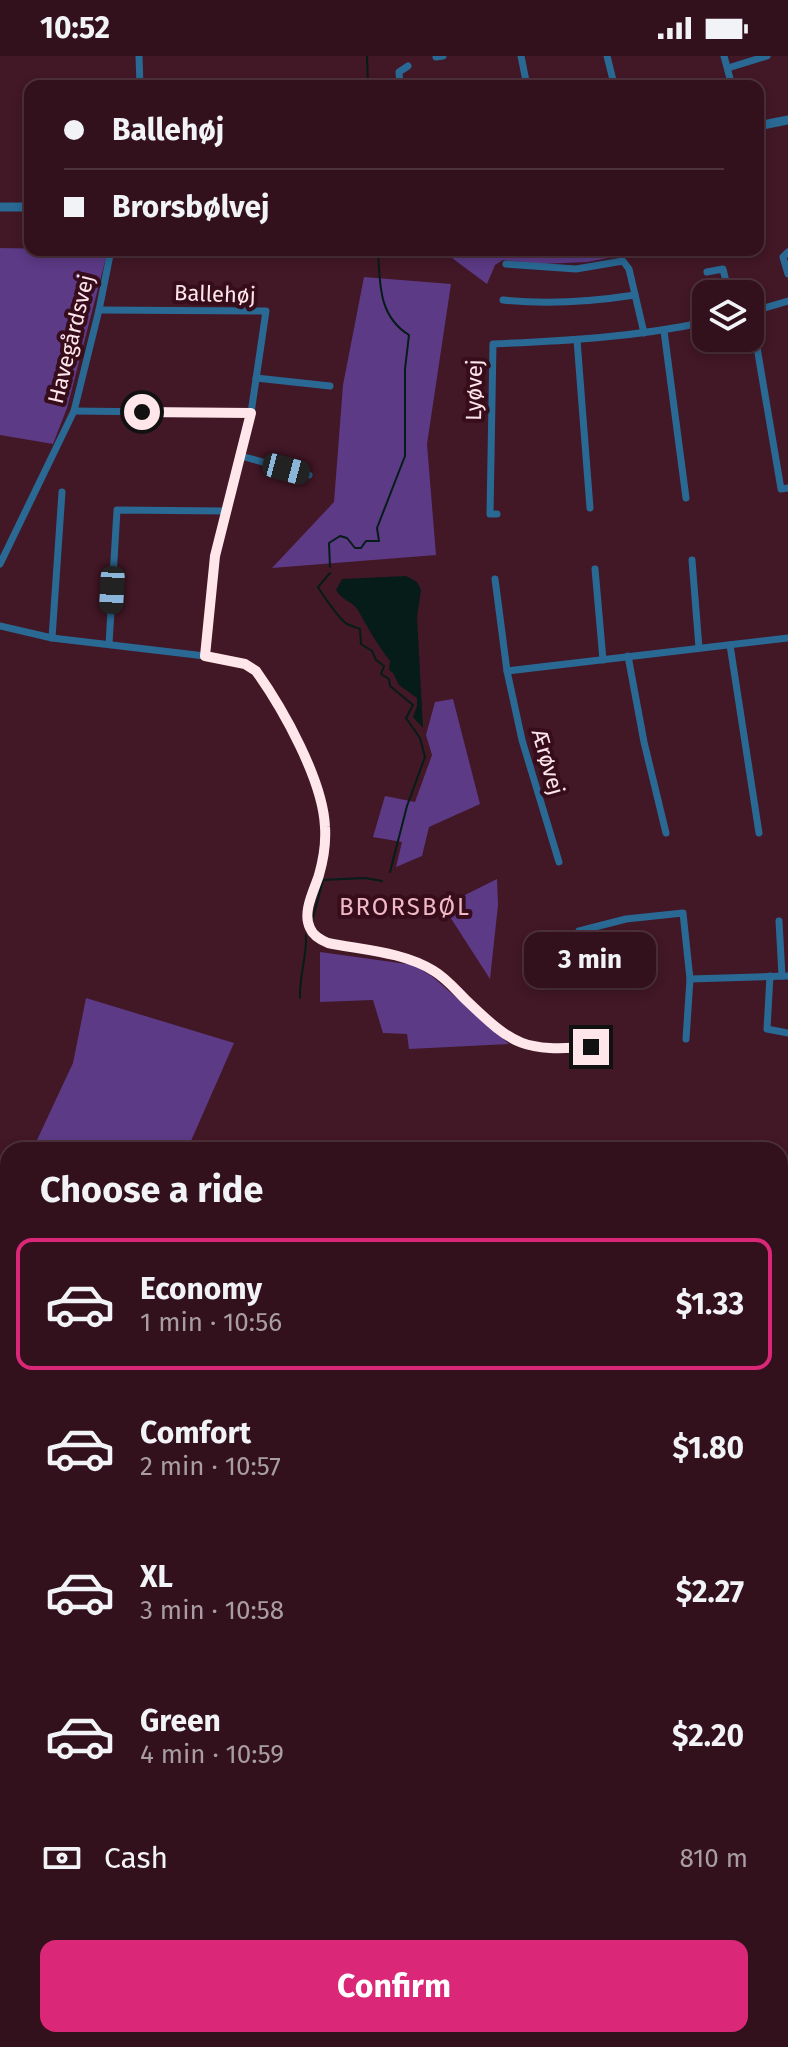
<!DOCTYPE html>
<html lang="en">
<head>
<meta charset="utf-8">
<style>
	:root { --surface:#32111c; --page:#3a1a25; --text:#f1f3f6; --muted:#a89da3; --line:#4d313b; --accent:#db2777 }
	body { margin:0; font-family:"Fira Sans",sans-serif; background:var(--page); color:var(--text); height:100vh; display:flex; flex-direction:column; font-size:30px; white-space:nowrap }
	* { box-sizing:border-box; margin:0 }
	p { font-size:26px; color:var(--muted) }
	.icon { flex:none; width:44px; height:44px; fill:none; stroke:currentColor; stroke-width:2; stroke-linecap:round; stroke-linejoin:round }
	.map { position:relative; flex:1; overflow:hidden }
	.side { position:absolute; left:0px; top:1086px; width:788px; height:906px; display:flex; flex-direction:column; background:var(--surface); border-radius:24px 24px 0 0; box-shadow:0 4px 12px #0003,0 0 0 2px var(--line) }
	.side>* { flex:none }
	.hud { position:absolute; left:24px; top:24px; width:740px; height:176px; border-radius:16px; box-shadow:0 4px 12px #0003,0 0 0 2px var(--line); display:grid; align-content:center; height:176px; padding:0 40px; background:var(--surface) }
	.buttons { position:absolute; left:692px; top:224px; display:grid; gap:16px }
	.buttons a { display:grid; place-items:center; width:72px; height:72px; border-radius:16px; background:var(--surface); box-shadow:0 4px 12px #0003,0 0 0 2px var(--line); font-size:40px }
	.end { position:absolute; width:36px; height:36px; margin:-18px; border:10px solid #fee6eb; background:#111; box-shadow:0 0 0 4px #111 }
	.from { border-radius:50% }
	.bubble { position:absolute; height:56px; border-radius:16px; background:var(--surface); box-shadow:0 4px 12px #0003,0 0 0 2px var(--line); font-size:26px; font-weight:700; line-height:56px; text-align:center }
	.car { position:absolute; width:24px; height:48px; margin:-24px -12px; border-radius:10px; box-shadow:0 0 6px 2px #0007; background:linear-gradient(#222 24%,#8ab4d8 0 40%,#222 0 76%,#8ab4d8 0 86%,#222 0) }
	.hud b { display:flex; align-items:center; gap:28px; height:76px; font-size:30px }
	.hud b+b { border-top:2px solid var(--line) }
	.hud i { width:20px; height:20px; background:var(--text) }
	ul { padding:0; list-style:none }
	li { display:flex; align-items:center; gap:24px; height:132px; margin:0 16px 12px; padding:0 24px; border:4px solid transparent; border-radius:16px }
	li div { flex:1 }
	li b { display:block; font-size:30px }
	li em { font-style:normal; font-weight:700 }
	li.active { border-color:var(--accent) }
	li>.icon { width:72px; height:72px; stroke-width:1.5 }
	h2 { padding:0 40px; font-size:36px; line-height:96px }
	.pay { display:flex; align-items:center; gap:20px; height:88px; padding:0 40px; font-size:30px }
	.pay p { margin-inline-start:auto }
	.cta { display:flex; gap:16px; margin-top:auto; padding:16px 40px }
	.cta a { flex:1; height:92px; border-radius:16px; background:var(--accent); color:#fff; font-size:32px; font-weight:700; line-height:92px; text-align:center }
	.status { display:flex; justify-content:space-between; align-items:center; height:56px; padding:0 40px; background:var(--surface); direction:ltr }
	.status svg { height:22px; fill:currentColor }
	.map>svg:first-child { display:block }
</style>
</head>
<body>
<div class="status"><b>10:52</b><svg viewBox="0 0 49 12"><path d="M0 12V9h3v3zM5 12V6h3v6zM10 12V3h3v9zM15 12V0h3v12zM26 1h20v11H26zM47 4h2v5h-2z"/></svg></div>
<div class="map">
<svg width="788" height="1991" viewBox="0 0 788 1991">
	<rect width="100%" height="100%" fill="#421726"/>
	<g fill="#5c3a86">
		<polygon points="0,192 108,194 67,352 53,388 0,379"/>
		<polygon points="446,194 628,194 629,198 587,206 540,208 503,204 495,209 487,228 452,202"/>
		<polygon points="364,221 451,228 427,388 436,499 272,512 334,446 343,329"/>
		<polygon points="453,643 480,748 429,771 422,800 396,811 402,786 373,781 385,740 415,746 432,699 426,679 435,646"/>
		<polygon points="497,823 498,849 490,923 443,850"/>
		<polygon points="320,896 414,909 433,921 509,988 409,993 407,978 383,977 373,944 320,946"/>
		<polygon points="86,942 234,987 187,1094 62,1094 37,1084 73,1007"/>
		<polygon points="780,1183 788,1187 788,1397 780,1400"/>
		<polygon points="780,1418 788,1418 788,1581 780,1606"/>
	</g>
	<path fill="#051c18" d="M 406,520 L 417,526 L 421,534 L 417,561 L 423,672 L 413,661 L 417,650 L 417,642 L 399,629 L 393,617 L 389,614 L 390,605 C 377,588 369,574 359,556 C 355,546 342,545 336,534 L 342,523 Z"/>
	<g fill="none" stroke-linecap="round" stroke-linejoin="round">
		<g stroke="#051c18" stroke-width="2">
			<polyline points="367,0 368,30"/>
			<path d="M 330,511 L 329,487 L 340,480 L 347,482 L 355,492 L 361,492 L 366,485 L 379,485 L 377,472 L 405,400 L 405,313 L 409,279 C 378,260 380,227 378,194"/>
			<path d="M 330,517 L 318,531 C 322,538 340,564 347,568 C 351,570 356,571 360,573 L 361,588 L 372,595 L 376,604 L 384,610 L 381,618 L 389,623 L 390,630 L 413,649 L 406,662 L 420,682 L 425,701 L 407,750 L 390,816"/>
			<polyline points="313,862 323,824 365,822 382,825"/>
			<path d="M 300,942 C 299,920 307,901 306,879"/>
		</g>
		<g stroke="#296994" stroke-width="7">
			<polyline points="139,0 140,30"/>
			<polyline points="521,0 527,30"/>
			<polyline points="607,0 614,28"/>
			<polyline points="724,0 732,30"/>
			<polyline points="436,1 443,0"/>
			<polyline points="728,12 767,0"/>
			<polyline points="400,30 399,16 408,10"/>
			<polyline points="788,196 783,201 788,218"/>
			<polyline points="506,208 576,213 623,205 629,213 644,277"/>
			<polyline points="707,216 723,213 729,238"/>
			<path d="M 503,244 C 548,249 589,246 635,239"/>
			<polyline points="99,254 266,255 251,357 215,500 205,600"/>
			<polyline points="750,256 788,245"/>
			<polyline points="751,256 781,433 788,432"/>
			<polyline points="664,275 686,442"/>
			<polyline points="577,284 590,452"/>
			<polyline points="256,322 330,330"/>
			<polyline points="74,355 251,357"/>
			<polyline points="241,400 309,419"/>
			<path d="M 497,458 L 490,458 L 493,288 C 565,285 635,281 706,266"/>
			<polyline points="692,504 699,592"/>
			<polyline points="0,508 74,355 99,254 111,194"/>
			<polyline points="595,513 603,604"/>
			<polyline points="495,523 507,615 522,684 559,806"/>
			<path d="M 0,570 L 52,582 L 205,600 L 245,608 L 256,615 C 282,651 323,726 325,771 C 326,786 323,805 319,819 C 314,835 302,856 310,872 C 313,880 321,884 328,887 C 363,894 404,896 434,915 C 446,923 456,934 466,944 C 516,990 522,995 591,991"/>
			<polyline points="52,582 62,436"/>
			<polyline points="109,588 117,454 225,455"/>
			<polyline points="730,589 759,777"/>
			<polyline points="628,600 644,686 666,777"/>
			<polyline points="507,615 788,582"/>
			<polyline points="779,865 782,920"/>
			<polyline points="579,875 626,863 683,857 690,923 686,983"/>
			<polyline points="770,920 767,973 788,977"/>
			<polyline points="690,923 788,920"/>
			<polyline points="780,1737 788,1739"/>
			<polyline points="0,1960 8,1945"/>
		</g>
		<g stroke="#296994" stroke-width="9">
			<polyline points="758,70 788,64"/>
			<polyline points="0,151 30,151"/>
			<polyline points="780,1906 788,1904"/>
			<polyline points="579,1991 590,1984"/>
		</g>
	</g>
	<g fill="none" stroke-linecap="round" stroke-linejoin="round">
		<path stroke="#fee6eb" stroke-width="10" d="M 142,356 L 251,357 L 215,500 L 205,600 L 245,608 L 256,615 C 283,653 323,724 325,771 C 326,786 323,805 319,819 C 314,835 302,856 310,872 C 313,880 321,884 328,887 C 363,894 404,896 434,915 C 446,922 456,934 466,944 C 515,991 523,995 591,991"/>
	</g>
	<g text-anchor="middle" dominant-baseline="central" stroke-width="8" stroke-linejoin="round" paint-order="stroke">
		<g font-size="22" fill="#fee6eb" stroke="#370d1c">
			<text transform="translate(215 238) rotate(2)">Ballehøj</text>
			<text transform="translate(71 283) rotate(-76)">Havegårdsvej</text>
			<text transform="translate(474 334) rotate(-89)">Lyøvej</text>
			<text transform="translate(548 706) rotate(74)">Ærøvej</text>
		</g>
		<g font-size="24" letter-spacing="2" fill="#f1b8c6" stroke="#370d1c">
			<text x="405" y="851">BRORSBØL</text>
		</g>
	</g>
</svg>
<div class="buttons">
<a><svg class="icon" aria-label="layers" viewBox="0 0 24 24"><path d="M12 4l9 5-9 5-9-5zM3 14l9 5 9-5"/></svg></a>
</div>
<i class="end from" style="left:142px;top:356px"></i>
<i class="end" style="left:591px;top:991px"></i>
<div class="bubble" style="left:524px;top:876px;width:132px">3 min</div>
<i class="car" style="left:286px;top:413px;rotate:105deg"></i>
<i class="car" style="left:112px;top:534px;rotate:183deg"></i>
<div class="hud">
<b><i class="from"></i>Ballehøj</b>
<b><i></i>Brorsbølvej</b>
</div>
<section class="side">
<h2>Choose a ride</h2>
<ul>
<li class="active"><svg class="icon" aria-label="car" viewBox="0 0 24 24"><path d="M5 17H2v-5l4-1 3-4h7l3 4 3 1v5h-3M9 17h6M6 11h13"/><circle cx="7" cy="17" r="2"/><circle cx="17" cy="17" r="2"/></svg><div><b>Economy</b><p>1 min · 10:56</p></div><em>$1.33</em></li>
<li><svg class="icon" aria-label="car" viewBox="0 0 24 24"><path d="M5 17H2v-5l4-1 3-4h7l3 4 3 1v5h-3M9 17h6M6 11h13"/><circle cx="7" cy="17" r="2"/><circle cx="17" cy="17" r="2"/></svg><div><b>Comfort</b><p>2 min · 10:57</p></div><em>$1.80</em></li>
<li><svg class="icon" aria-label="car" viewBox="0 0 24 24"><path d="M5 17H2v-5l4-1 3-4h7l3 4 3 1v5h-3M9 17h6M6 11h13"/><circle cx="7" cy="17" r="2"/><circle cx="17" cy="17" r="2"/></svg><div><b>XL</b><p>3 min · 10:58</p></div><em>$2.27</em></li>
<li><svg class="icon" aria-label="car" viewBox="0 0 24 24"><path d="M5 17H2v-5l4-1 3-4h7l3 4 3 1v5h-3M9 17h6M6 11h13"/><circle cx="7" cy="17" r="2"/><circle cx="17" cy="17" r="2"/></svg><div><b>Green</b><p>4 min · 10:59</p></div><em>$2.20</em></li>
</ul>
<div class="pay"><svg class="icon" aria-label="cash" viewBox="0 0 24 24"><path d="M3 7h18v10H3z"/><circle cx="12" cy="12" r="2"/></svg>Cash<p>810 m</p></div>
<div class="cta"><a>Confirm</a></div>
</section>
</div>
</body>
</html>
